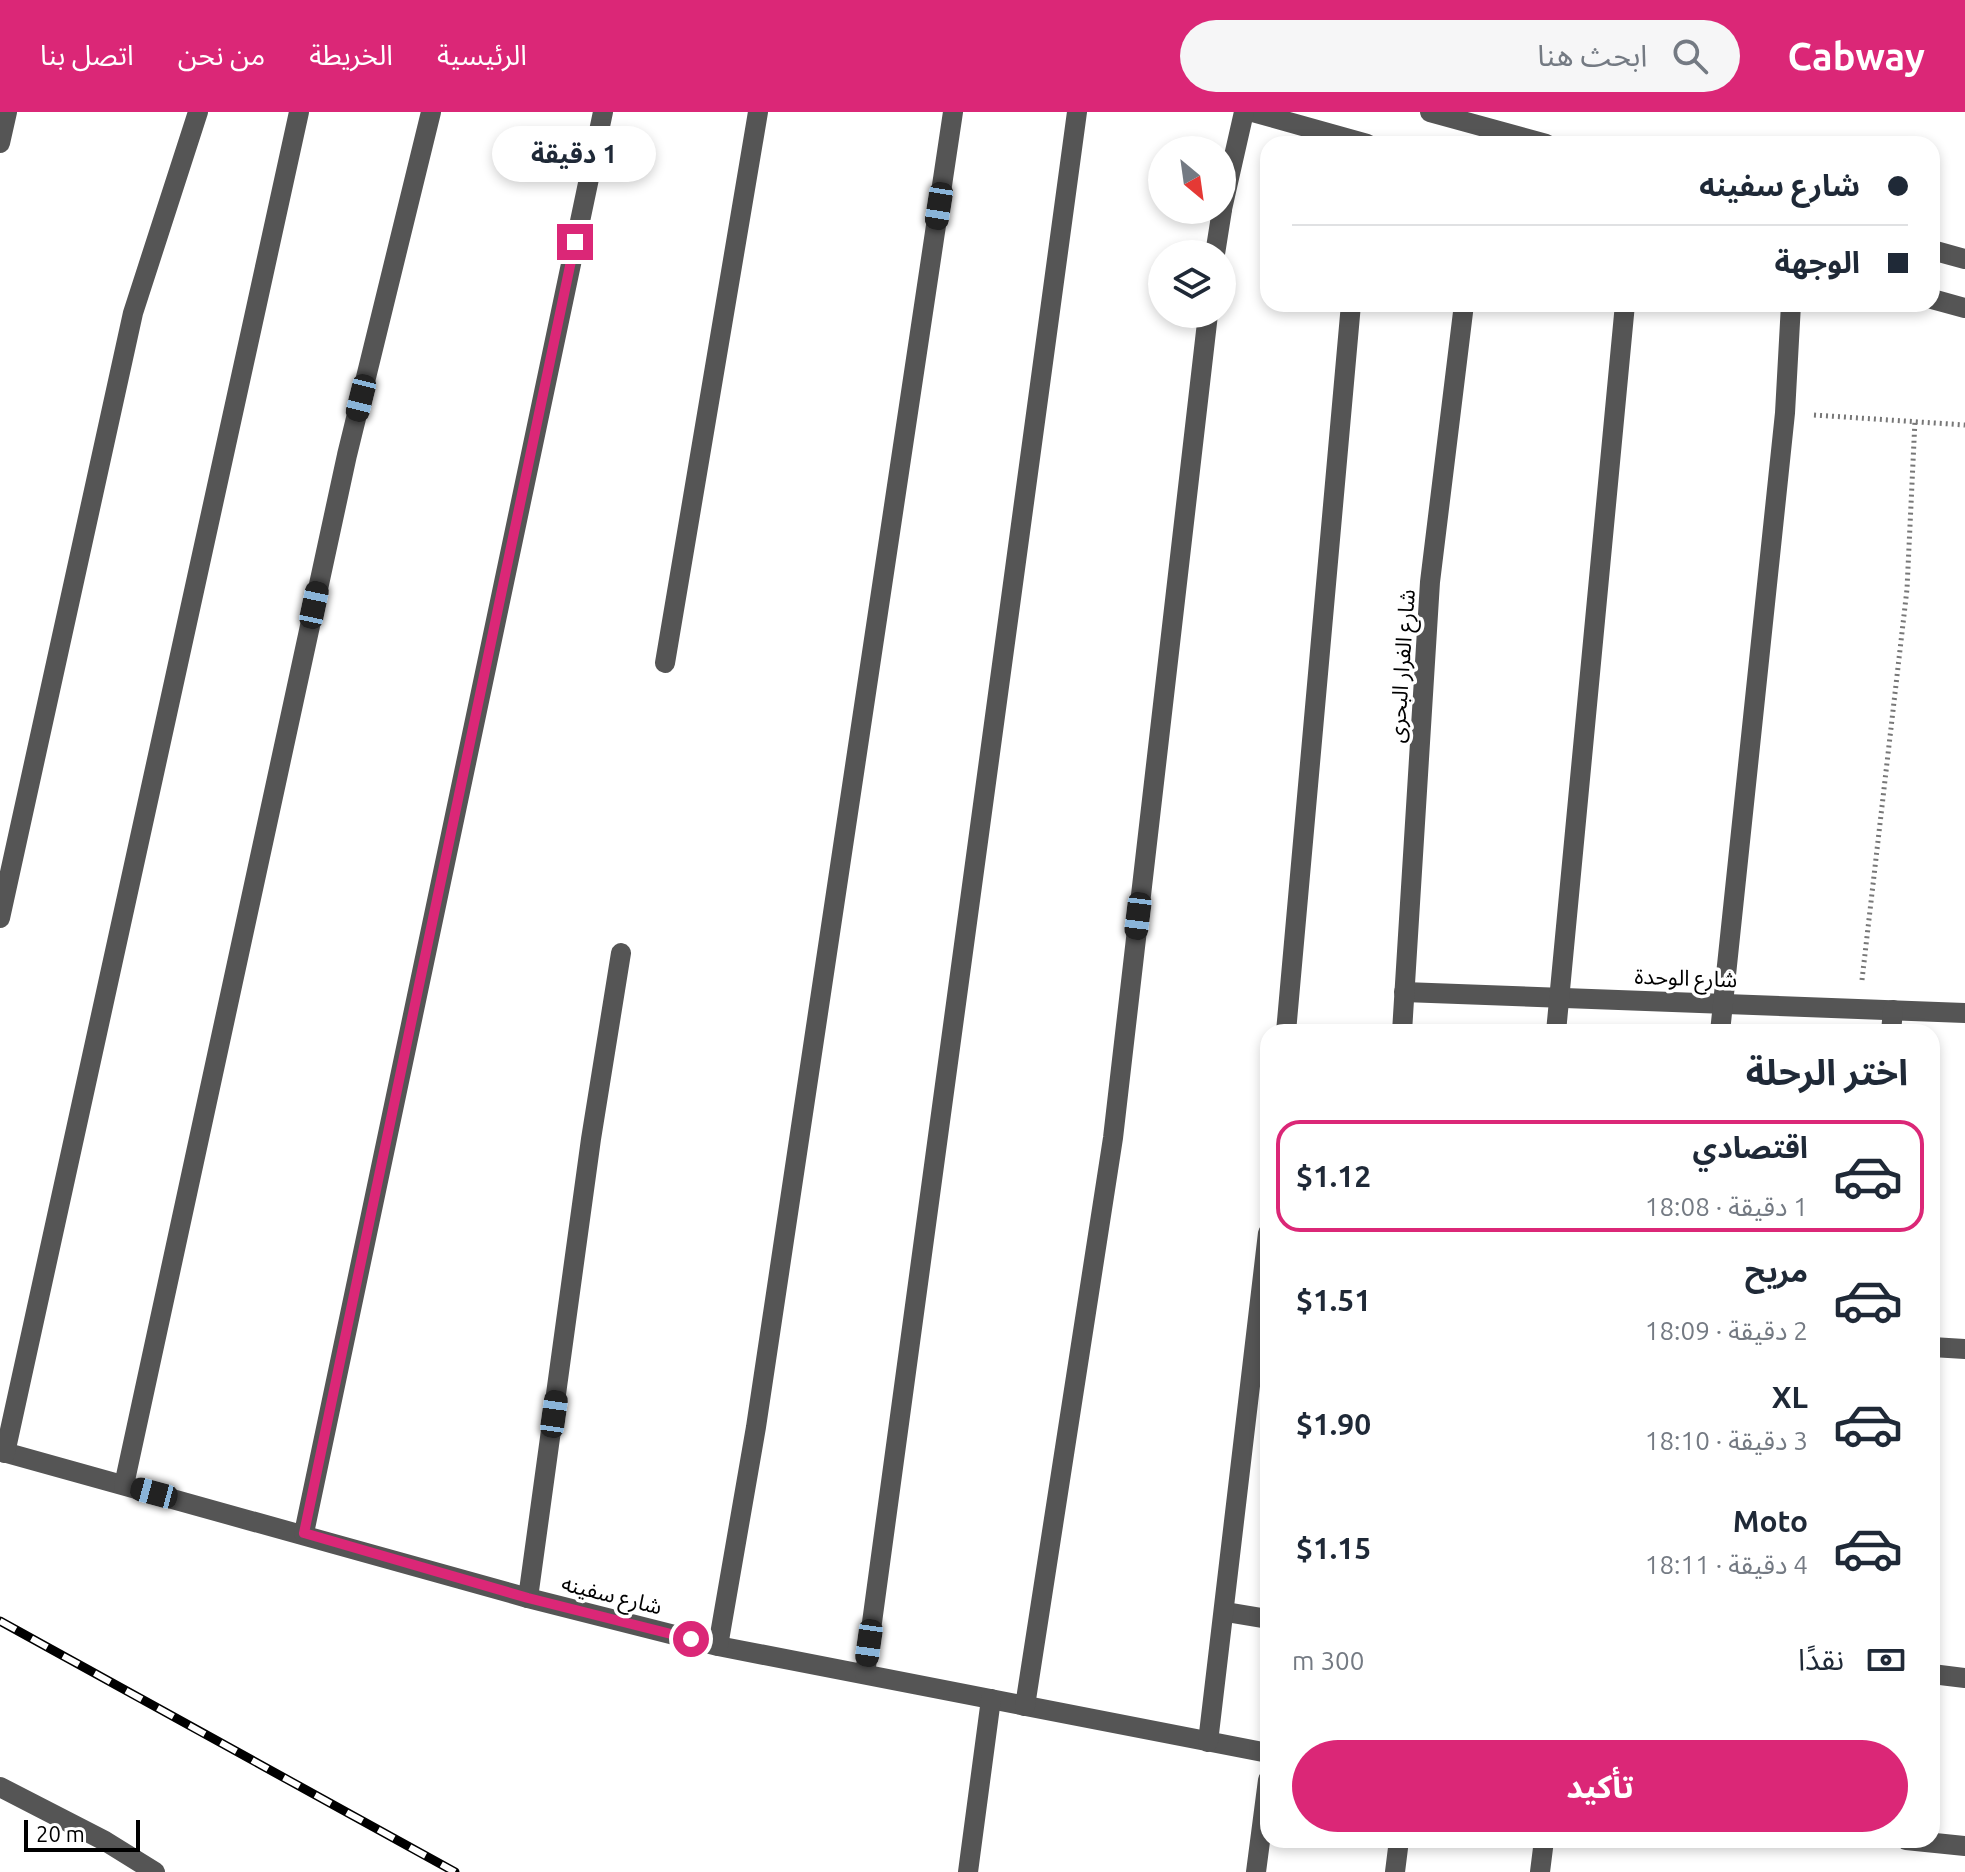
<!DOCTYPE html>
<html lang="ar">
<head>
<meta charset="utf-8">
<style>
	:root { --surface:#fff; --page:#f6f6f7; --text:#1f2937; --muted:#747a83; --line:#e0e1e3; --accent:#db2777 }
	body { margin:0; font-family:Ubuntu,"Noto Sans Arabic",sans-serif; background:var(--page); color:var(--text); direction:rtl; height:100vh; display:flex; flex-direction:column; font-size:30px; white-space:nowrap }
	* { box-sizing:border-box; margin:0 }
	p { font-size:26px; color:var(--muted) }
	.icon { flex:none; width:44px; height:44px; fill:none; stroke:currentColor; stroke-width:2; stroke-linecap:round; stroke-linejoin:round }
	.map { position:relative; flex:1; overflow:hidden; direction:ltr }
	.sheet { position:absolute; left:1260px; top:912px; width:680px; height:824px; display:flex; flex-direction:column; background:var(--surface); border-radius:24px; box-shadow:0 4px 12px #0003; direction:rtl }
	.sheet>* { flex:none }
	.banner { position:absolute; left:1260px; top:24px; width:680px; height:176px; border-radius:24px; box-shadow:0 4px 12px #0003; direction:rtl; display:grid; align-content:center; height:176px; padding:0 32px; background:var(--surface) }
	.needle { width:52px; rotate:151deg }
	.controls { position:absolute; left:1148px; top:24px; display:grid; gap:16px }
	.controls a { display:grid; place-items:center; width:88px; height:88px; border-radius:50%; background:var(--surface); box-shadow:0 4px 12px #0003; font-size:40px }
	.scale { position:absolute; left:24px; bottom:20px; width:116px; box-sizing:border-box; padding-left:8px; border:4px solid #000; border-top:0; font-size:22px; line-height:28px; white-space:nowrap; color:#000; -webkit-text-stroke:6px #fff; paint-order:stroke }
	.end { position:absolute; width:36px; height:36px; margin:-18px; border:10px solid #db2777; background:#fff; box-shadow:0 0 0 4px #fff }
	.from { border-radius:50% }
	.bubble { position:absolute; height:56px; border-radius:28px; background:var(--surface); box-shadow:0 4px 12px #0003; font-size:26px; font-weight:700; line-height:56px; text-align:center; direction:rtl }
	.car { position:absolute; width:24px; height:48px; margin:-24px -12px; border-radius:10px; box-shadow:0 0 6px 2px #0007; background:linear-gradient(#222 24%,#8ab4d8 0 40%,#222 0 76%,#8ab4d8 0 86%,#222 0) }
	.banner b { display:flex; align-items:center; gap:28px; height:76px; font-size:30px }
	.banner b+b { border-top:2px solid var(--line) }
	.banner i { width:20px; height:20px; background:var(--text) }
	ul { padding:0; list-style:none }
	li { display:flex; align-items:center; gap:24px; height:112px; margin:0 16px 12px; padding:0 16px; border:4px solid transparent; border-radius:24px }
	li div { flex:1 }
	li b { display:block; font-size:30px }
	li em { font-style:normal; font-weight:700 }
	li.on { border-color:var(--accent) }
	li>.icon { width:72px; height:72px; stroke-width:1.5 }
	h2 { padding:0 32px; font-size:36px; line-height:96px }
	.pay { display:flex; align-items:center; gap:20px; height:88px; padding:0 32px; font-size:30px }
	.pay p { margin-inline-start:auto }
	.button { display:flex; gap:16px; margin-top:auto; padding:16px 32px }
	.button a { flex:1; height:92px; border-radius:48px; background:var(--accent); color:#fff; font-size:32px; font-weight:700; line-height:92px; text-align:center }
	header { display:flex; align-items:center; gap:48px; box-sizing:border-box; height:112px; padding:0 40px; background:var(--accent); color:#fff }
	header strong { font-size:38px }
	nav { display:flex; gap:44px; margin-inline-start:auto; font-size:28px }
	.search { width:560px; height:72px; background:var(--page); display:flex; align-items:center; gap:20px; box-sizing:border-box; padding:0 28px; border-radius:44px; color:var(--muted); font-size:30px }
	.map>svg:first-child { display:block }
</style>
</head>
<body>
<header>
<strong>Cabway</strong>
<div class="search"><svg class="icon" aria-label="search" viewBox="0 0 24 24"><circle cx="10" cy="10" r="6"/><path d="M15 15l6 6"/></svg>ابحث هنا</div>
<nav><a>الرئيسية</a><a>الخريطة</a><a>من نحن</a><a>اتصل بنا</a></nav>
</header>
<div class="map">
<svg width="1965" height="1760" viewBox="0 0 1965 1760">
	<rect width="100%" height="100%" fill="#fff"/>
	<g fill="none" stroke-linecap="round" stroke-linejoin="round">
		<g stroke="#777" stroke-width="5" stroke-dasharray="2 4" stroke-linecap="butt">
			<polyline points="1814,303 1965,313"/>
			<polyline points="1862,868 1907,477 1915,308"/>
		</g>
		<g stroke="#555" stroke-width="20">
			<polyline points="1253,0 1367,32"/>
			<polyline points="1430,0 1546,32"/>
			<polyline points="0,31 7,0"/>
			<polyline points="1222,97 1244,0"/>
			<polyline points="1932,138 1965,147"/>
			<polyline points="1215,142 1222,98"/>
			<polyline points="1932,187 1965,196"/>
			<polyline points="665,551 758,0"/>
			<polyline points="0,806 133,201 198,0"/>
			<polyline points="1404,880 1965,901"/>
			<polyline points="1286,920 1351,192"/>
			<polyline points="1402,920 1430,470 1464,192"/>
			<polyline points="1556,920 1625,192"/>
			<polyline points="1720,920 1785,301 1791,192"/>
			<polyline points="1891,920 1893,898"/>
			<polyline points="1932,1235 1965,1237"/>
			<polyline points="0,1339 528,1486 718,1534 1268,1641"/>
			<polyline points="5,1341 299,0"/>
			<polyline points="124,1373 347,343 431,0"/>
			<polyline points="304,1421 603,0"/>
			<polyline points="528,1486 591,1027 621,841"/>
			<polyline points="1226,1500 1268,1507"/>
			<polyline points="718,1534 756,1315 953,0"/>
			<polyline points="865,1562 1077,0"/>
			<polyline points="1932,1562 1965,1566"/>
			<polyline points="1025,1594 1113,1026 1208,202"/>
			<polyline points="1208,1630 1268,1121"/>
			<polyline points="0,1675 105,1729 155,1760"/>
			<polyline points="1906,1728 1965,1734"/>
			<polyline points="968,1760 991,1587"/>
			<polyline points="1256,1760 1268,1668"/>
			<polyline points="1395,1760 1399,1728"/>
			<polyline points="1540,1760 1544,1728"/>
		</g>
		<g stroke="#000" stroke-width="9">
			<polyline id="rail" points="0,1509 455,1760"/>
		</g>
		<use href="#rail" stroke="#fff" stroke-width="6" stroke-dasharray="18" stroke-linecap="butt"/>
	</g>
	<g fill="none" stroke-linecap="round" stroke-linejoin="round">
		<polyline stroke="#db2777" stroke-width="10" points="575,130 304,1421 528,1486 691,1527"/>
	</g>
	<g text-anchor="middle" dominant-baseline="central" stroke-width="7" stroke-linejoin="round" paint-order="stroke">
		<g font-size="22" fill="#000" stroke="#fff">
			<text transform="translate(1401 554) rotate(-86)">شارع الفرار البحرى</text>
			<text transform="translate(1686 865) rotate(2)">شارع الوحدة</text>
			<text transform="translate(612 1482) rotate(14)">شارع سفينه</text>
		</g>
	</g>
</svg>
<div class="controls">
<a><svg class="needle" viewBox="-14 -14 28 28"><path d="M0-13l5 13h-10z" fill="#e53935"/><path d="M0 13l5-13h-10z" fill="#747a83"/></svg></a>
<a><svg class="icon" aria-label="layers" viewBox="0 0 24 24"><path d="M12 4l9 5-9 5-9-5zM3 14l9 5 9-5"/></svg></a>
</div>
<div class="scale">20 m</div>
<i class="end from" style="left:691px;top:1527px"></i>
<i class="end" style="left:575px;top:130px"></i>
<div class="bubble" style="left:492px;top:14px;width:164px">1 دقيقة</div>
<i class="car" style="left:939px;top:94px;rotate:189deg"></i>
<i class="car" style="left:361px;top:286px;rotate:194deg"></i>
<i class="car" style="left:314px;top:493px;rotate:12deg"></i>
<i class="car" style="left:1138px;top:804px;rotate:187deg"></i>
<i class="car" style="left:554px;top:1302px;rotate:8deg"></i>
<i class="car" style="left:154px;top:1381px;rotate:285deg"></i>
<i class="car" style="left:869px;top:1531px;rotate:188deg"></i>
<div class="banner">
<b><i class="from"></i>شارع سفينه</b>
<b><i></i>الوجهة</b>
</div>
<section class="sheet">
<h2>اختر الرحلة</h2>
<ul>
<li class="on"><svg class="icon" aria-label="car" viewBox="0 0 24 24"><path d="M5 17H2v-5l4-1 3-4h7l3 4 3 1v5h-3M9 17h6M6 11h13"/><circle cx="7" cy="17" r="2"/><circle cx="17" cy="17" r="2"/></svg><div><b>اقتصادي</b><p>1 دقيقة · 18:08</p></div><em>$1.12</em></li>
<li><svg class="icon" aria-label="car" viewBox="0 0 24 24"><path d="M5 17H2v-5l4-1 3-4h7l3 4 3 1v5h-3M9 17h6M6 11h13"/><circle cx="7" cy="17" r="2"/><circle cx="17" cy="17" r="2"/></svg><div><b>مريح</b><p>2 دقيقة · 18:09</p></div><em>$1.51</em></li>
<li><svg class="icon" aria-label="car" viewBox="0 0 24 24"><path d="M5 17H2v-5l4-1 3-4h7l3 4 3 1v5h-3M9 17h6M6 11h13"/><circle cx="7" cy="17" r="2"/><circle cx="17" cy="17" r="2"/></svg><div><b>XL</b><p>3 دقيقة · 18:10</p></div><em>$1.90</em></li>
<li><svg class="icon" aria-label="car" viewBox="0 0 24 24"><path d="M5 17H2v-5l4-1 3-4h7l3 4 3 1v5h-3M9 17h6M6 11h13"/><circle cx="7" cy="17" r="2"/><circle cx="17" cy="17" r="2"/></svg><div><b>Moto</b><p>4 دقيقة · 18:11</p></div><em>$1.15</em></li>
</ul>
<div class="pay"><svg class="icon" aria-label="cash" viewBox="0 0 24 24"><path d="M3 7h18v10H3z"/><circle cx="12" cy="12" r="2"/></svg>نقدًا<p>300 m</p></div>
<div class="button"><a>تأكيد</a></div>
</section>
</div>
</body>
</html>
